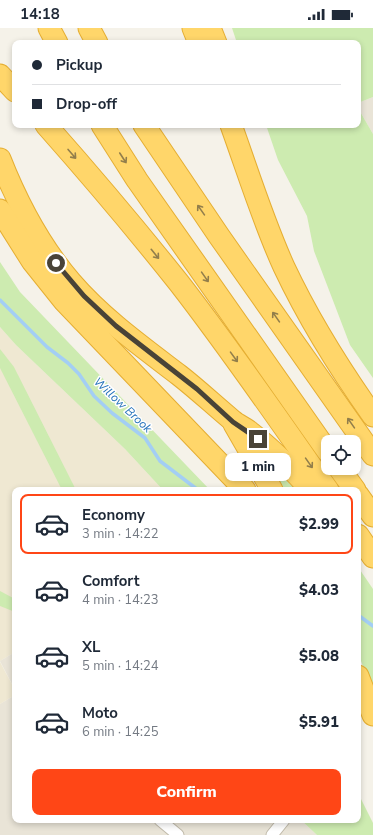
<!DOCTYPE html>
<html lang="en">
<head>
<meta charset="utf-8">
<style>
	:root { --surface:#fff; --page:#f2f2f3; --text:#1f2937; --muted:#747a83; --line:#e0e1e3; --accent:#ff4616 }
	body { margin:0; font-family:"Nunito Sans",sans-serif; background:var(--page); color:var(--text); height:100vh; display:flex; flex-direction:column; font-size:15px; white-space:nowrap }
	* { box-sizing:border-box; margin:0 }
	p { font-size:13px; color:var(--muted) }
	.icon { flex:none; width:22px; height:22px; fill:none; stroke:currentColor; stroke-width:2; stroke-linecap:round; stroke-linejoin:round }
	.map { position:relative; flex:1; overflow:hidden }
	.side { position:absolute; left:12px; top:459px; width:349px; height:336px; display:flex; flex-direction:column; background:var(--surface); border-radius:8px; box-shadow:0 2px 6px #0003 }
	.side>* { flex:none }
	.guide { position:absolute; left:12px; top:12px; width:349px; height:88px; border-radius:8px; box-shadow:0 2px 6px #0003; display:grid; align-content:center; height:88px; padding:0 20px; background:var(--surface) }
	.buttons { position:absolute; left:321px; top:407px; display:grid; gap:8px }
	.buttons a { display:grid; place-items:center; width:40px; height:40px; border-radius:8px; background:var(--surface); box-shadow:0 2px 6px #0003; font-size:20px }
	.end { position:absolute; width:18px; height:18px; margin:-9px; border:5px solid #494337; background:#fff; box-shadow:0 0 0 2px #fff }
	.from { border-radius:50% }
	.bubble { position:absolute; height:28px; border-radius:8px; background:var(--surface); box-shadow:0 2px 6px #0003; font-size:13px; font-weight:800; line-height:28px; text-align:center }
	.guide b { display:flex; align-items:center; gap:14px; height:38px; font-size:15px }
	.guide b+b { border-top:1px solid var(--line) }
	.guide i { width:10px; height:10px; background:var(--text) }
	ul { padding:7px 0 0; list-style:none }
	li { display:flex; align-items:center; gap:12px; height:60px; margin:0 8px 6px; padding:0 12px; border:2px solid transparent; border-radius:8px }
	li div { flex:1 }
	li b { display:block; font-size:15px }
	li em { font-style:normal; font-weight:800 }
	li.current { border-color:var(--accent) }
	li>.icon { width:36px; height:36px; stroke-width:1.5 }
	.action { display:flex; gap:8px; margin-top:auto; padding:8px 20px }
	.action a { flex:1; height:46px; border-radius:8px; background:var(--accent); color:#fff; font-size:16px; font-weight:800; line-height:46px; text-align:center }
	.status { display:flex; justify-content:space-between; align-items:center; height:28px; padding:0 20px; background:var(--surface); direction:ltr }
	.status svg { height:11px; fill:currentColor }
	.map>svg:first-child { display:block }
</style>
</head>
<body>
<div class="status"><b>14:18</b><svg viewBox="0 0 49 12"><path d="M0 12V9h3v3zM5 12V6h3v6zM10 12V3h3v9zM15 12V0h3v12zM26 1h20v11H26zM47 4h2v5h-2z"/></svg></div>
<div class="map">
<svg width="373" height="807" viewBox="0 0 373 807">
	<rect width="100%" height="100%" fill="#f5f2e9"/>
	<g fill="#e9e4d7">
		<polygon points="373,69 373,106 358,80 358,75"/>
		<polygon points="15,624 15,662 0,633"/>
		<polygon points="15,667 15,792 301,792 317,807 0,807 0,676"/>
	</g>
	<g fill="#efe8d2">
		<polygon points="0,299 16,317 125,421 163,462 15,462 15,624 0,633"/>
		<polygon points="0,634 15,662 15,667 0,676"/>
	</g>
	<g fill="#cdebb0">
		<polygon points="232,0 373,0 373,69 358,75 358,15 237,15"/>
		<polygon points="358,80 373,106 373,350 350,317 314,223 307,188 278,132 266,97 358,97"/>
		<polygon points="0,234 20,264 210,462 163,462 125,421 16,317 0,299"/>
		<polygon points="0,321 14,339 76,462 62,462 0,340"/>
		<polygon points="271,437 296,462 281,462 268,441"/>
		<polygon points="358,539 373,561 373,665 358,625"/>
		<polygon points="0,563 15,571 15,584 0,578"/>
		<polygon points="358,765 373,795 373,807 317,807 301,792 358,792"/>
	</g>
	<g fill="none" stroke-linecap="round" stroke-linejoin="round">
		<g stroke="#a3cef4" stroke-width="3.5">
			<polyline points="0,272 47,319 68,335 79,346 94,368 112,385 145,410 160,433 198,462"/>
			<polyline points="358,587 373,598"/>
		</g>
		<g stroke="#c1bbab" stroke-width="13">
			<g id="street">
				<polyline points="160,792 178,807"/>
				<polyline points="272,807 284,792"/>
			</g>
		</g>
		<g stroke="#e5ae33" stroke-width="23">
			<g id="highway">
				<polyline points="49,0 57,15"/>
				<polyline points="89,0 97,15"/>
				<polyline points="193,0 199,15"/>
				<polyline points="210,0 216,15"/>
				<polyline points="0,47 15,63"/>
				<path d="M 46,97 C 92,149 136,201 179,255 C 231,322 279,392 328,462"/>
				<polyline points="102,97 137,152 328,424"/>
				<polyline points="144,97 219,208 373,427"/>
				<path d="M 231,97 C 248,144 263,193 284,239 C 309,292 339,340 373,388"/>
				<path d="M 0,131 C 17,174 40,218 71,254 C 102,290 141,318 179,347 C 197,361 214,377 232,392 C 237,397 244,399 250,404 C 272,421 292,441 311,462"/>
				<polyline points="0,182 32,233 64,273 245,462"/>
				<polyline points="234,396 272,462"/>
				<polyline points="339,440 355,462"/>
				<polyline points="358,467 373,488"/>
				<polyline points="358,507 373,529"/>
				<polyline points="358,648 373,687"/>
			</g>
		</g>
		<use href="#street" stroke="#fff" stroke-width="11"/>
		<use href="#highway" stroke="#ffd66a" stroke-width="21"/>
	</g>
	<defs><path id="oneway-shaft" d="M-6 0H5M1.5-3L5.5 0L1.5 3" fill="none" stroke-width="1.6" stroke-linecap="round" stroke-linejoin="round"/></defs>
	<g stroke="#927e4b">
		<use href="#oneway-shaft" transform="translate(72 126) rotate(49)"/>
		<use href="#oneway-shaft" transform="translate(123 130) rotate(57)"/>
		<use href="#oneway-shaft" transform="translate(201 182) rotate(-125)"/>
		<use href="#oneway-shaft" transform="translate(155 226) rotate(51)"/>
		<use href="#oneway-shaft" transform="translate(205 249) rotate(55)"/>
		<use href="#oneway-shaft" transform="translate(276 289) rotate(-125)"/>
		<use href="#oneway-shaft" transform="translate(234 329) rotate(54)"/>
		<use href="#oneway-shaft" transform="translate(351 395) rotate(-125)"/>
		<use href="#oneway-shaft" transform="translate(309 435) rotate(55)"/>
	</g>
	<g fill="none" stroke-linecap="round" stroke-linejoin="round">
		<polyline stroke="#494337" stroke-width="5" points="56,235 84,268 116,298 197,361 233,394 258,411"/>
	</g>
	<g text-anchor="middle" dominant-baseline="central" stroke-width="3" stroke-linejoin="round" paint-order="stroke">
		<g font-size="12" font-style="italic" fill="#2975bb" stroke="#fff">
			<text transform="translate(123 377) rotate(43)">Willow Brook</text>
		</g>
	</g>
</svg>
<div class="buttons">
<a><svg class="icon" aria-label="locate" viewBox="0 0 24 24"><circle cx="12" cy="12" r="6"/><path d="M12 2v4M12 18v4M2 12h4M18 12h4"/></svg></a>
</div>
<i class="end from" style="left:56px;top:235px"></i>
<i class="end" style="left:258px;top:411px"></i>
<div class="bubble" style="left:225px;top:425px;width:66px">1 min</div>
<div class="guide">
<b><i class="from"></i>Pickup</b>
<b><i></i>Drop-off</b>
</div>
<section class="side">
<ul>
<li class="current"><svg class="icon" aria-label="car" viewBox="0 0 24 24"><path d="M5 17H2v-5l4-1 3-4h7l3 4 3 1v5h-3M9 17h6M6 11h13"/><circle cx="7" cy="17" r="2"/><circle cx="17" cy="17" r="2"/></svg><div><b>Economy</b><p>3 min · 14:22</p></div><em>$2.99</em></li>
<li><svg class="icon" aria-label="car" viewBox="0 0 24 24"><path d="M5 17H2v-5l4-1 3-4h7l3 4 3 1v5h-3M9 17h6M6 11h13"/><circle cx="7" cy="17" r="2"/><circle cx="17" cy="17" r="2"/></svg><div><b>Comfort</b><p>4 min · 14:23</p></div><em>$4.03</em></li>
<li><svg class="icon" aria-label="car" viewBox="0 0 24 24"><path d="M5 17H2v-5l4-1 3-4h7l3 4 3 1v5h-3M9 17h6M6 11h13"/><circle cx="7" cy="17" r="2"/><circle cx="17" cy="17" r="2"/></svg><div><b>XL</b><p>5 min · 14:24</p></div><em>$5.08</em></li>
<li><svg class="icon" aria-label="car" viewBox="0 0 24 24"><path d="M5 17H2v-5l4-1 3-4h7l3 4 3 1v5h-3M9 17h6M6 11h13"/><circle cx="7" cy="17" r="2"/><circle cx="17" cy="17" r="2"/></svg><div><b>Moto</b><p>6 min · 14:25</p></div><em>$5.91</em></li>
</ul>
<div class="action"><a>Confirm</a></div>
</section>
</div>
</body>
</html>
